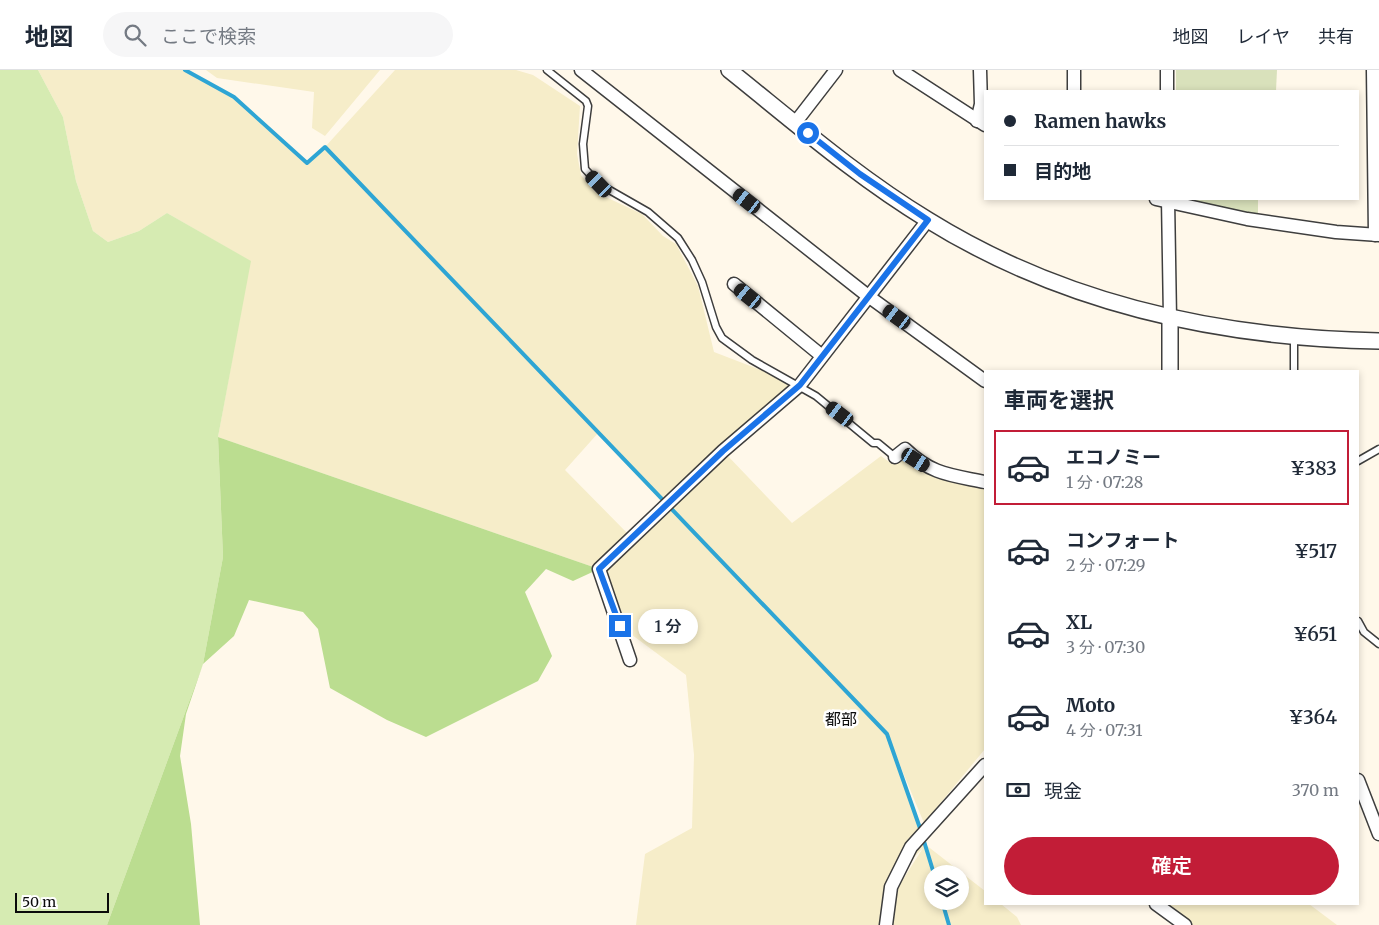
<!DOCTYPE html>
<html lang="ja">
<head>
<meta charset="utf-8">
<style>
	:root { --surface:#fff; --page:#f6f6f7; --text:#1f2937; --muted:#747a83; --line:#e0e1e3; --accent:#c21d37 }
	body { margin:0; font-family:Merriweather,"Noto Sans JP",serif; background:var(--page); color:var(--text); height:100vh; display:flex; flex-direction:column; font-size:19px; white-space:nowrap }
	* { box-sizing:border-box; margin:0 }
	p { font-size:16px; color:var(--muted) }
	.icon { flex:none; width:28px; height:28px; fill:none; stroke:currentColor; stroke-width:2; stroke-linecap:round; stroke-linejoin:round }
	.map { position:relative; flex:1; overflow:hidden }
	.panel { position:absolute; left:984px; top:300px; width:375px; height:535px; display:flex; flex-direction:column; background:var(--surface); border-radius:0px; box-shadow:0 2px 8px #0003 }
	.panel>* { flex:none }
	.top-card { position:absolute; left:984px; top:20px; width:375px; height:110px; border-radius:0px; box-shadow:0 2px 8px #0003; display:grid; align-content:center; height:110px; padding:0 20px; background:var(--surface) }
	.tools { position:absolute; left:924px; top:795px; display:grid; gap:10px }
	.tools a { display:grid; place-items:center; width:45px; height:45px; border-radius:50%; background:var(--surface); box-shadow:0 2px 8px #0003; font-size:25px }
	.scale { position:absolute; left:15px; bottom:12px; width:94px; box-sizing:border-box; padding-left:5px; border:2px solid #0b0b0b; border-top:0; font-size:14px; line-height:18px; white-space:nowrap; color:#0b0b0b; -webkit-text-stroke:4px #fff; paint-order:stroke }
	.end { position:absolute; width:22px; height:22px; margin:-11px; border:6px solid #1a73e8; background:#fff; box-shadow:0 0 0 2px #fff }
	.from { border-radius:50% }
	.bubble { position:absolute; height:35px; border-radius:18px; background:var(--surface); box-shadow:0 2px 8px #0003; font-size:16px; font-weight:600; line-height:35px; text-align:center }
	.car { position:absolute; width:15px; height:30px; margin:-15px -8px; border-radius:6px; box-shadow:0 0 4px 1px #0007; background:linear-gradient(#222 24%,#8ab4d8 0 40%,#222 0 76%,#8ab4d8 0 86%,#222 0) }
	.top-card b { display:flex; align-items:center; gap:18px; height:48px; font-size:19px }
	.top-card b+b { border-top:1px solid var(--line) }
	.top-card i { width:12px; height:12px; background:var(--text) }
	ul { padding:0; list-style:none }
	li { display:flex; align-items:center; gap:15px; height:75px; margin:0 10px 8px; padding:0 10px; border:2px solid transparent; border-radius:0px }
	li div { flex:1 }
	li b { display:block; font-size:19px }
	li em { font-style:normal; font-weight:600 }
	li.current { border-color:var(--accent) }
	li>.icon { width:45px; height:45px; stroke-width:1.5 }
	h2 { padding:0 20px; font-size:22px; line-height:60px }
	.pay { display:flex; align-items:center; gap:12px; height:55px; padding:0 20px; font-size:19px }
	.pay p { margin-inline-start:auto }
	.action { display:flex; gap:10px; margin-top:auto; padding:10px 20px }
	.action a { flex:1; height:58px; border-radius:30px; background:var(--accent); color:#fff; font-size:20px; font-weight:600; line-height:58px; text-align:center }
	header { display:flex; align-items:center; gap:30px; box-sizing:border-box; height:70px; padding:0 25px; background:var(--surface); border-bottom:1px solid var(--line) }
	header strong { font-size:24px }
	nav { display:flex; gap:28px; margin-inline-start:auto; font-size:18px }
	.search { width:350px; height:45px; background:var(--page); display:flex; align-items:center; gap:12px; box-sizing:border-box; padding:0 18px; border-radius:28px; color:var(--muted); font-size:19px }
	.map>svg:first-child { display:block }
</style>
</head>
<body>
<header>
<strong>地図</strong>
<div class="search"><svg class="icon" aria-label="search" viewBox="0 0 24 24"><circle cx="10" cy="10" r="6"/><path d="M15 15l6 6"/></svg>ここで検索</div>
<nav><a>地図</a><a>レイヤ</a><a>共有</a></nav>
</header>
<div class="map">
<svg width="1379" height="855" viewBox="0 0 1379 855">
	<rect width="100%" height="100%" fill="#fff8ea"/>
	<g fill="#f6edc9" fill-rule="evenodd">
		<path d="M 38,0 L 185,0 L 234,27 L 307,93 L 325,77 L 395,0 L 516,0 L 533,5 L 580,36 L 577,84 L 581,105 L 595,122 L 642,144 L 663,166 L 676,174 L 698,216 L 714,282 L 800,315 L 725,383 L 792,453 L 881,386 L 892,394 L 901,389 L 936,408 L 985,419 L 985,679 L 924,753 L 892,676 L 926,775 L 985,821 L 985,834 L 1001,834 L 1017,847 L 1021,855 L 891,855 L 895,822 L 923,778 L 885,817 L 883,855 L 636,855 L 645,784 L 692,758 L 694,685 L 686,605 L 620,556 L 599,499 L 218,367 L 250,191 L 167,143 L 139,161 L 108,172 L 93,161 L 76,111 L 63,47 ZM 599,362 L 669,435 L 632,468 L 565,400 ZM 932,804 L 960,804 L 960,831 L 932,831 Z"/>
		<polygon points="206,0 380,0 325,66 312,58 314,22 217,8"/>
		<polygon points="1159,834 1309,834 1337,855 1188,855"/>
	</g>
	<polygon fill="#d6ebb2" points="0,0 38,0 63,47 76,111 93,161 108,172 139,161 167,143 251,191 218,367 223,487 203,594 107,855 0,855"/>
	<polygon fill="#bbdd90" points="218,367 599,499 573,511 546,499 525,522 552,586 538,611 426,667 387,650 330,618 318,559 303,542 249,530 234,566 203,594 186,644 180,686 191,754 200,855 107,855 203,594 223,487"/>
	<g fill="#d9e1bb">
		<polygon points="1176,0 1277,0 1276,21 1176,21"/>
		<polygon points="1182,129 1258,129 1258,145"/>
	</g>
	<g fill="none" stroke-linecap="round" stroke-linejoin="round">
		<g stroke="#2ea5d4" stroke-width="4">
			<polyline points="185,0 234,27 307,93 325,77 887,664 921,761"/>
			<polyline points="923,768 934,804"/>
			<polyline points="942,831 949,855"/>
		</g>
		<g stroke="#3e3e3e" stroke-width="9">
			<g id="service">
				<polyline points="547,0 586,31 588,36 583,74 585,99 599,114 648,142 678,168 692,190 702,212 716,257 722,268 752,290 816,326 873,373 878,373 895,387"/>
				<polyline points="1294,301 1294,268"/>
				<polyline points="1358,391 1379,379"/>
				<polyline points="1358,551 1364,562 1379,574"/>
			</g>
		</g>
		<g stroke="#3e3e3e" stroke-width="15">
			<g id="minor">
				<polyline points="581,0 868,226 985,311"/>
				<polyline points="900,0 985,55"/>
				<polyline points="1074,0 1074,21"/>
				<polyline points="1167,0 1167,21"/>
				<polyline points="1373,0 1375,165"/>
				<polyline points="977,51 981,34 980,0"/>
				<polyline points="795,53 836,0"/>
				<polyline points="1156,129 1247,149 1336,162 1379,165"/>
				<polyline points="1168,129 1170,248"/>
				<polyline points="734,214 822,286"/>
				<path d="M 895,387 L 905,379 C 932,405 951,405 985,412"/>
				<polyline points="630,590 599,499 723,381 800,315 928,150"/>
				<polyline points="1358,710 1379,764"/>
				<polyline points="1156,834 1185,855"/>
				<polyline points="886,855 891,817 911,777 985,695"/>
			</g>
		</g>
		<g stroke="#3e3e3e" stroke-width="18">
			<g id="tertiary">
				<path d="M 729,0 C 794,52 857,107 928,150 C 1065,235 1220,268 1379,271"/>
				<polyline points="1170,301 1170,248"/>
			</g>
		</g>
		<use href="#service" stroke="#fff" stroke-width="6"/>
		<use href="#minor" stroke="#fff" stroke-width="12"/>
		<use href="#tertiary" stroke="#fff" stroke-width="15"/>
	</g>
	<g fill="none" stroke-linecap="round" stroke-linejoin="round">
		<polyline stroke="#1a73e8" stroke-width="6" points="620,556 599,499 723,381 800,315 928,150 860,104 808,63"/>
	</g>
	<g text-anchor="middle" dominant-baseline="central" stroke-width="5" stroke-linejoin="round" paint-order="stroke">
		<g font-size="16" fill="#0b0b0b" stroke="#fff">
			<text x="841" y="649">都部</text>
		</g>
	</g>
</svg>
<div class="tools">
<a><svg class="icon" aria-label="layers" viewBox="0 0 24 24"><path d="M12 4l9 5-9 5-9-5zM3 14l9 5 9-5"/></svg></a>
</div>
<div class="scale">50 m</div>
<i class="end from" style="left:808px;top:63px"></i>
<i class="end" style="left:620px;top:556px"></i>
<div class="bubble" style="left:638px;top:539px;width:60px">1 分</div>
<i class="car" style="left:599px;top:114px;rotate:316deg"></i>
<i class="car" style="left:747px;top:131px;rotate:308deg"></i>
<i class="car" style="left:748px;top:226px;rotate:309deg"></i>
<i class="car" style="left:897px;top:247px;rotate:306deg"></i>
<i class="car" style="left:840px;top:344px;rotate:307deg"></i>
<i class="car" style="left:916px;top:390px;rotate:122deg"></i>
<div class="top-card">
<b><i class="from"></i>Ramen hawks</b>
<b><i></i>目的地</b>
</div>
<section class="panel">
<h2>車両を選択</h2>
<ul>
<li class="current"><svg class="icon" aria-label="car" viewBox="0 0 24 24"><path d="M5 17H2v-5l4-1 3-4h7l3 4 3 1v5h-3M9 17h6M6 11h13"/><circle cx="7" cy="17" r="2"/><circle cx="17" cy="17" r="2"/></svg><div><b>エコノミー</b><p>1 分 · 07:28</p></div><em>¥383</em></li>
<li><svg class="icon" aria-label="car" viewBox="0 0 24 24"><path d="M5 17H2v-5l4-1 3-4h7l3 4 3 1v5h-3M9 17h6M6 11h13"/><circle cx="7" cy="17" r="2"/><circle cx="17" cy="17" r="2"/></svg><div><b>コンフォート</b><p>2 分 · 07:29</p></div><em>¥517</em></li>
<li><svg class="icon" aria-label="car" viewBox="0 0 24 24"><path d="M5 17H2v-5l4-1 3-4h7l3 4 3 1v5h-3M9 17h6M6 11h13"/><circle cx="7" cy="17" r="2"/><circle cx="17" cy="17" r="2"/></svg><div><b>XL</b><p>3 分 · 07:30</p></div><em>¥651</em></li>
<li><svg class="icon" aria-label="car" viewBox="0 0 24 24"><path d="M5 17H2v-5l4-1 3-4h7l3 4 3 1v5h-3M9 17h6M6 11h13"/><circle cx="7" cy="17" r="2"/><circle cx="17" cy="17" r="2"/></svg><div><b>Moto</b><p>4 分 · 07:31</p></div><em>¥364</em></li>
</ul>
<div class="pay"><svg class="icon" aria-label="cash" viewBox="0 0 24 24"><path d="M3 7h18v10H3z"/><circle cx="12" cy="12" r="2"/></svg>現金<p>370 m</p></div>
<div class="action"><a>確定</a></div>
</section>
</div>
</body>
</html>
